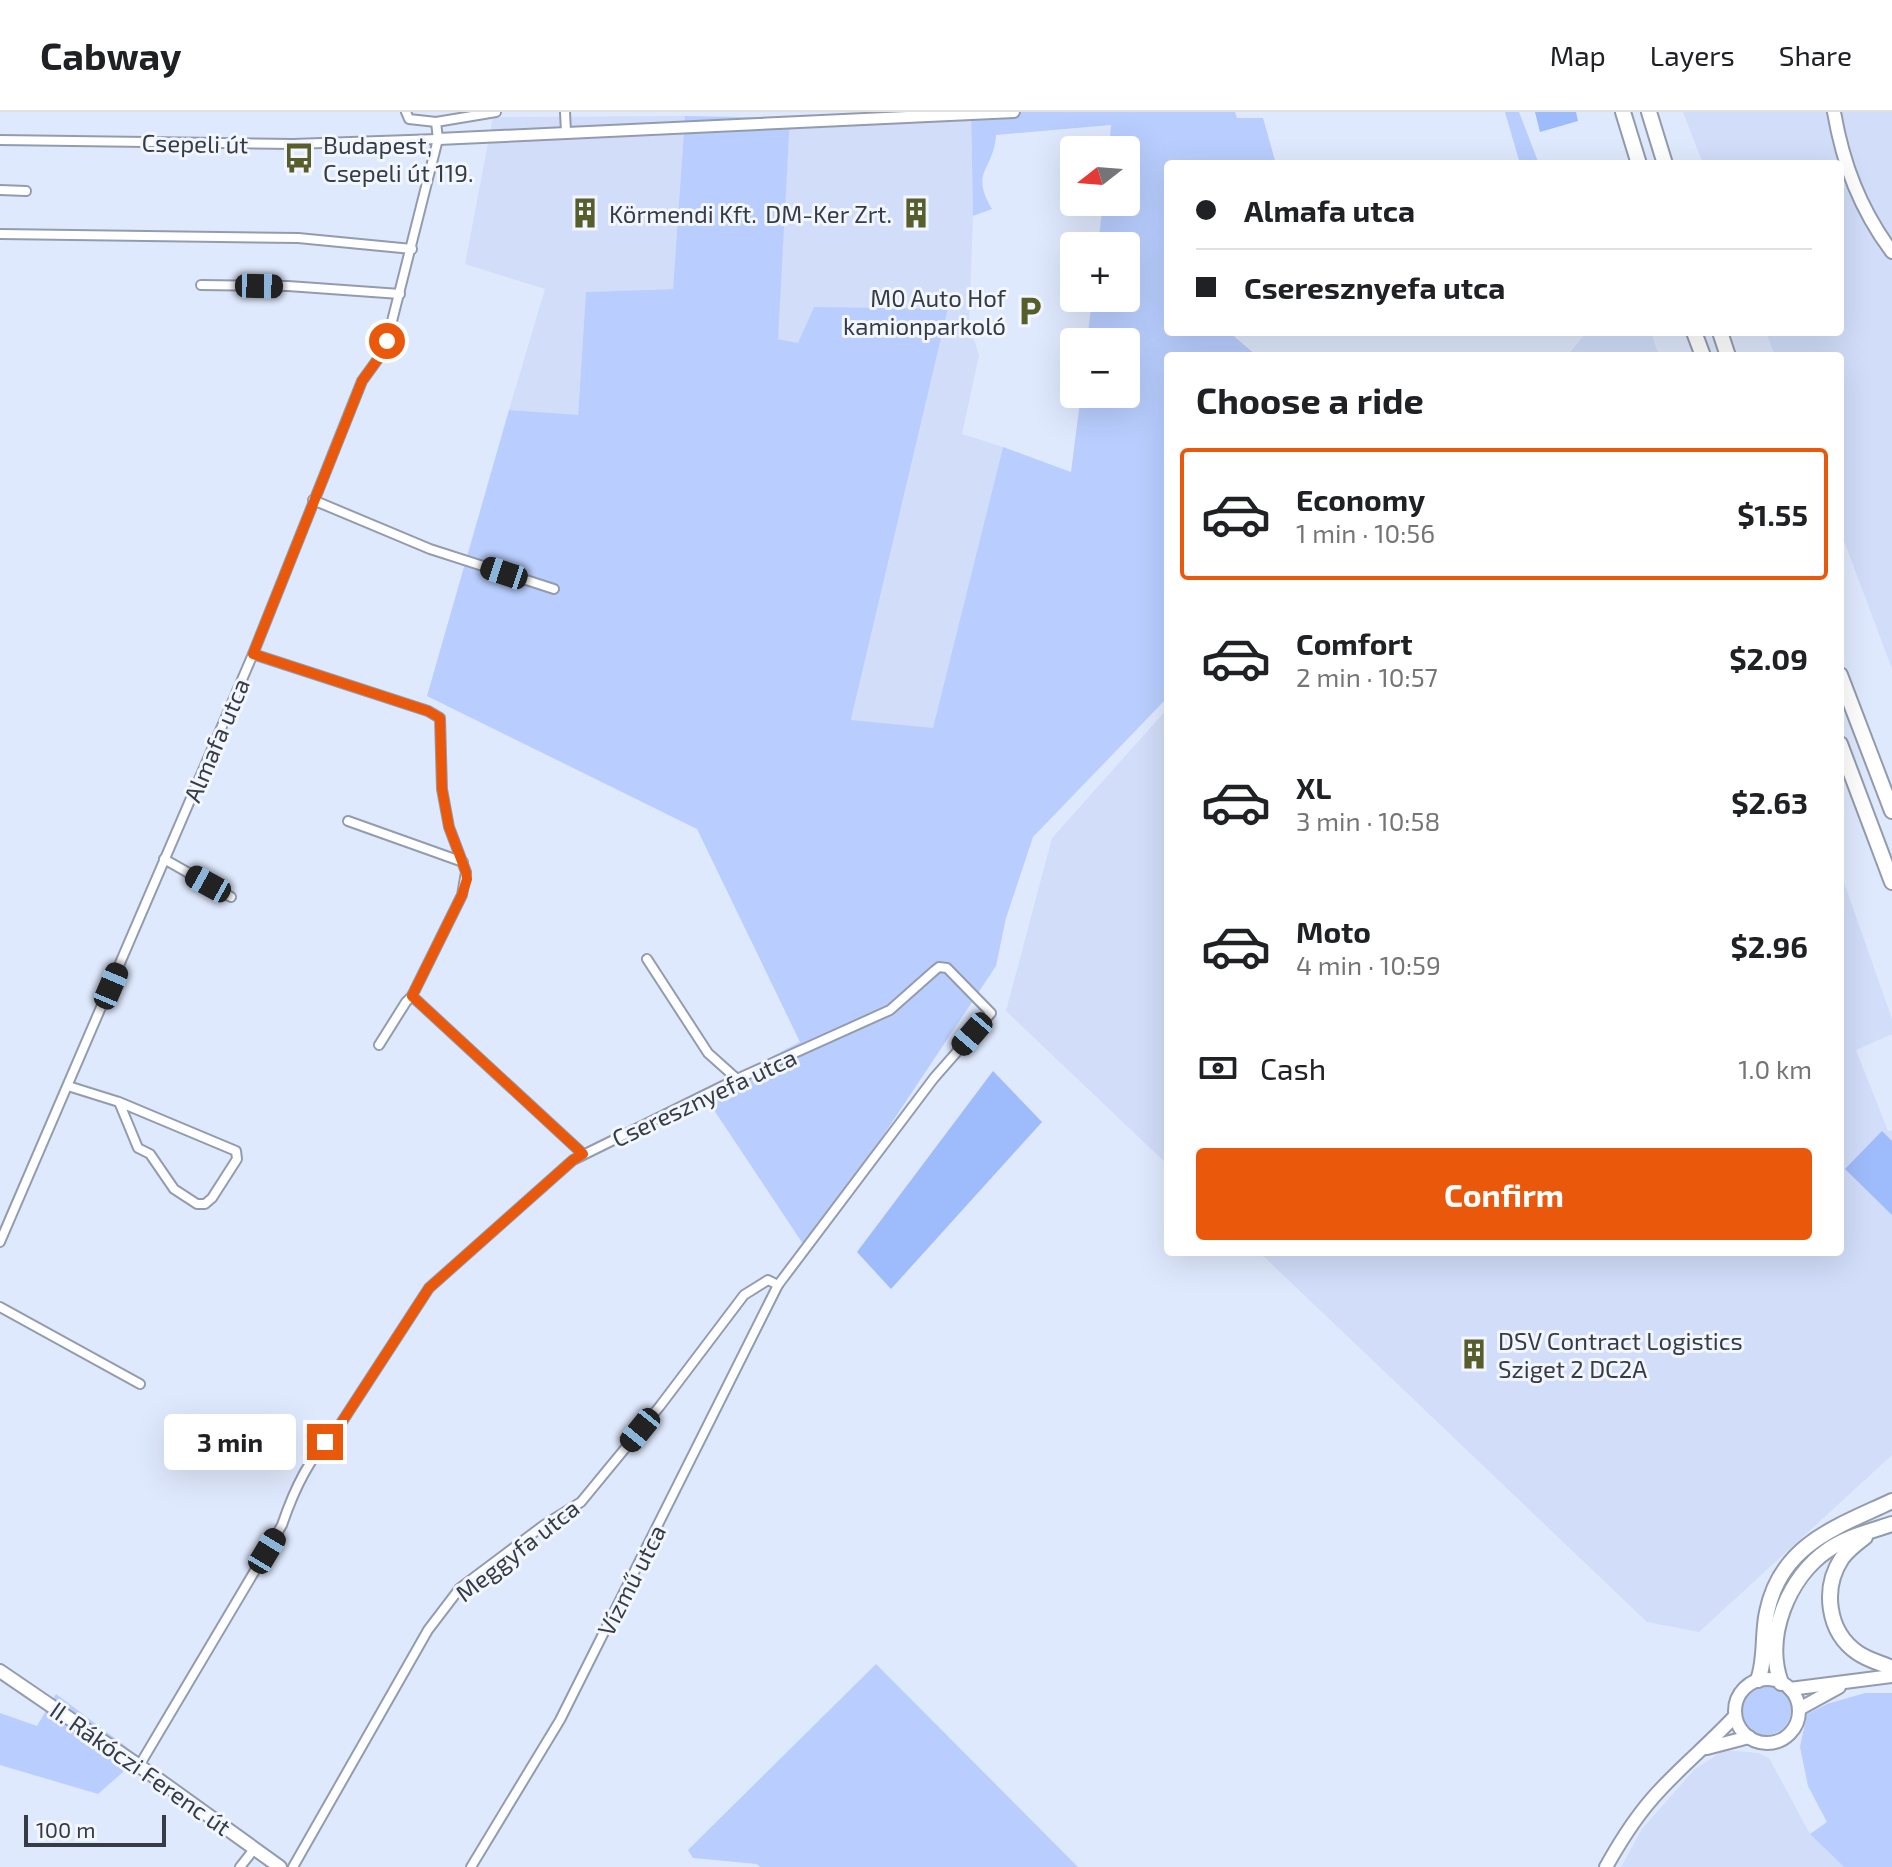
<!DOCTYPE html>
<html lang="en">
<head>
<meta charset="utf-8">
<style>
	:root { --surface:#fff; --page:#f6f6f6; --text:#202124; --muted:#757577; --line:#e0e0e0; --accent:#ea580c }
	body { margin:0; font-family:"Exo 2",sans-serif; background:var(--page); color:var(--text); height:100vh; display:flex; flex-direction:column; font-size:30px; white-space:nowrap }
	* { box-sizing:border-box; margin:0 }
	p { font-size:26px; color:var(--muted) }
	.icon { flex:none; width:44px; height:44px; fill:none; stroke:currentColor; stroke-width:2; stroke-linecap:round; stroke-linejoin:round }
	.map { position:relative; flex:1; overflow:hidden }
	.sheet { position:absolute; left:1164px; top:240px; width:680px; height:904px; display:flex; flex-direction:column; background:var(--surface); border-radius:8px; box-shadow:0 8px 32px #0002 }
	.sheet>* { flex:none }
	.top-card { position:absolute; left:1164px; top:48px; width:680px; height:176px; border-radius:8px; box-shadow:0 8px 32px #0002; display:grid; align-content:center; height:176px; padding:0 32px; background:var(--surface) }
	.needle { width:52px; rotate:253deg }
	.buttons { position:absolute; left:1060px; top:24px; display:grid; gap:16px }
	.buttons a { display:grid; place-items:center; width:80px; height:80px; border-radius:8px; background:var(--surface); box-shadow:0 8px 32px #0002; font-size:40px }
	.scale { position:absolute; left:24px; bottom:20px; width:142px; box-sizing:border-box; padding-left:8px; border:4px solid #373b43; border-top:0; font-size:22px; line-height:28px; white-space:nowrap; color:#373b43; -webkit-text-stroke:6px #f2f6fe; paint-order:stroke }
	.end { position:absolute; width:36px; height:36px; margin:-18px; border:10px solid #ea580c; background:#fff; box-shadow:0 0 0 4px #fff }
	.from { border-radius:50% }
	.bubble { position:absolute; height:56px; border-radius:8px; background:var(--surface); box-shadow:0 8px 32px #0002; font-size:26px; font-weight:700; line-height:56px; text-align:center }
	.car { position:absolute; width:24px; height:48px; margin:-24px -12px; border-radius:10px; box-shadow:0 0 6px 2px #0007; background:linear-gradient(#222 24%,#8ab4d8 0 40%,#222 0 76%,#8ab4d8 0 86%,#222 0) }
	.top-card b { display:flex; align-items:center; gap:28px; height:76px; font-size:30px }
	.top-card b+b { border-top:2px solid var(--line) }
	.top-card i { width:20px; height:20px; background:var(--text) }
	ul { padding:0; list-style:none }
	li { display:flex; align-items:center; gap:24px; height:132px; margin:0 16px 12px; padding:0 16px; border:4px solid transparent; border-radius:8px }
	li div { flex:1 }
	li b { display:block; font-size:30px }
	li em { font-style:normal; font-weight:700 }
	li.active { border-color:var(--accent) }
	li>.icon { width:72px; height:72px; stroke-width:1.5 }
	h2 { padding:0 32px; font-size:36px; line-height:96px }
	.pay { display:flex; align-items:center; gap:20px; height:88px; padding:0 32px; font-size:30px }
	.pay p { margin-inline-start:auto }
	.action { display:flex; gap:16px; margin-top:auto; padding:16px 32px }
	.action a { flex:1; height:92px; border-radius:8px; background:var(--accent); color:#fff; font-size:32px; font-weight:700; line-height:92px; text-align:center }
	header { display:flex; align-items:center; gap:48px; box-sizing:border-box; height:112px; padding:0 40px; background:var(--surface); border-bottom:2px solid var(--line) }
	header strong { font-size:38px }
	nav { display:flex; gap:44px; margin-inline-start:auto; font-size:28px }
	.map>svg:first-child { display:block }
</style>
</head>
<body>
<header>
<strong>Cabway</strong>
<nav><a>Map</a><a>Layers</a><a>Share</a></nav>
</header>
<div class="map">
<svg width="1892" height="1755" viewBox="0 0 1892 1755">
	<rect width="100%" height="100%" fill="#dfe9fd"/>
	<g fill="#d1ddf9">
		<polygon points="888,0 971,0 973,104 969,213 979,243 962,322 1003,335 933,617 851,609 948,198 798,231 777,227 790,6"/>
		<polygon points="1683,0 1892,0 1892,557 1840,418 1840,244 1775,244 1766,220 1840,220 1840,52 1703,52"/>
		<polygon points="685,4 673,177 586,180 578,304 509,298 545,177 465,152 493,5"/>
		<polygon points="1587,220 1651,220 1659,244 1567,244"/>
		<polygon points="1168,596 1168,1053 1006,899 1052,726"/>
		<polygon points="1840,759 1892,907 1892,922 1856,938 1888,1019 1892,1018 1892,1343 1699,1520 1647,1510 1259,1140 1840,1140"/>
		<polygon points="1724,1638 1758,1641 1769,1646 1810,1722 1844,1755 1621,1755 1642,1717 1694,1658"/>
	</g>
	<g fill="#b9cefe">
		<path d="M 971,0 L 1235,0 L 1237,6 L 1263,6 L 1276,52 L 1168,52 L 1168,220 L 1229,220 L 1257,244 L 1168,244 L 1168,585 L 1033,725 L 1006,806 L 996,854 L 807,1138 L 702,980 L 800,930 L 697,717 L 427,584 L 509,298 L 578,303 L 586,180 L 673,177 L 685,4 L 790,6 L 778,227 L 798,231 L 814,195 L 948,197 L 851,608 L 933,616 L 1003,335 L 1071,360 L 1081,282 L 1126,282 L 1126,230 L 1087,230 L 1092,186 L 1126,186 L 1126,134 L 1098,134 L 1103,90 L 1126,90 L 1126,38 L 1109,38 L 1111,13 L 996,23 C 994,59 969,58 992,97 L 973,104 Z"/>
		<polygon points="1505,0 1519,0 1539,52 1520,52"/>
		<polygon points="876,1552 1078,1755 760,1755 757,1752 693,1746 688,1738"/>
		<circle cx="1766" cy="1598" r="25"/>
		<polygon points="1865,1581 1892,1581 1892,1755 1844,1755 1810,1722 1827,1710 1808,1674 1800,1635 1807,1602 1827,1592"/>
		<polygon points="56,1582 140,1645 98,1682 0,1653 0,1601 37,1614"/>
	</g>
	<g fill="#9ebbfb">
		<polygon points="1535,0 1576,0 1578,9 1540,20"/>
		<polygon points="993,959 1042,1010 891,1177 857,1140"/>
		<polygon points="1882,1019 1892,1029 1892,1103 1845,1057"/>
	</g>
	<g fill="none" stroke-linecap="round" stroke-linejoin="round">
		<g stroke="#939caf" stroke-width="12">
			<g id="minor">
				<polyline points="406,0 409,7 436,10"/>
				<polyline points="565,0 566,20"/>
				<polyline points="0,28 293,32 438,27"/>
				<polyline points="0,78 26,79"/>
				<polyline points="0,122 298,126 412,137"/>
				<polyline points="201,173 288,174 400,182"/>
				<polyline points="313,388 430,437 554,477"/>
				<polyline points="253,542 428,599 440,606 442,677 449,715 466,760 462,783 412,884 583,1042"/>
				<polyline points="348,709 463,750"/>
				<polyline points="164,747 231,785"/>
				<polyline points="647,847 708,941 737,967"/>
				<polyline points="379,933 406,890 412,884"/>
				<polyline points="68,974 119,990 236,1039 237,1047 212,1086 205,1092 197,1092 174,1077 150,1042 138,1036 119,990"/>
				<polyline points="0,1130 253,542 362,269 383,240 387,229 438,27 436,10 496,0"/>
				<polyline points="0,1195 140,1272"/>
				<path d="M 139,1654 L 282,1413 C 295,1375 310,1344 338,1316 L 429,1176 L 573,1048 L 737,967 L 890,898 L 934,859 L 939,855 L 947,856 L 991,901 L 934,966 L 778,1173 L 560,1608 L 471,1755"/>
				<polyline points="240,1755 255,1736"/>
				<polyline points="293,1755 428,1518 460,1476 544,1413 581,1390 660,1294 744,1183 768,1168 778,1173"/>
			</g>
		</g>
		<g stroke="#939caf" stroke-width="14">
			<polyline id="tertiary" points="438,27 1014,0"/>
		</g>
		<g stroke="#939caf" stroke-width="16">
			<g id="secondary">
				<path d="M 1834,0 C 1843,52 1860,97 1892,140"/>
				<polyline points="0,1559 148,1660 280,1755"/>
				<circle cx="1767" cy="1599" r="32"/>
				<polyline points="1790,1577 1892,1564"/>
				<polyline points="1799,1597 1839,1575"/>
				<polyline points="1707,1636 1749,1625"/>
				<path d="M 1606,1755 C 1621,1728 1638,1701 1660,1678 C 1684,1652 1711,1630 1735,1604"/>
			</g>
		</g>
		<g stroke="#939caf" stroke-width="18">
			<g id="trunk">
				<polyline points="1623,0 1639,52"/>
				<polyline points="1649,0 1665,52"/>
				<polyline points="1694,220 1703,244"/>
				<polyline points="1720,220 1728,244"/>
				<polyline points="1840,563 1892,699"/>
				<polyline points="1840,632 1892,770"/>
				<path d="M 1865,1425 C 1857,1431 1848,1438 1842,1446 C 1822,1476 1827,1520 1858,1541 C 1868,1548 1881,1551 1892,1556"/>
				<path d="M 1758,1568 C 1766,1547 1762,1522 1767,1500 C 1781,1432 1837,1415 1892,1389"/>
				<path d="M 1781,1571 C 1764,1525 1788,1465 1828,1438 C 1846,1425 1871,1419 1892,1412"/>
			</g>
		</g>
		<use href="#minor" stroke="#fff" stroke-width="8"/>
		<use href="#tertiary" stroke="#fff" stroke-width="10"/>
		<use href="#secondary" stroke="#fff" stroke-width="12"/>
		<use href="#trunk" stroke="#fff" stroke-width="14"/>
	</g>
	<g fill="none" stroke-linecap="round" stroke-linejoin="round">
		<polyline stroke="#ea580c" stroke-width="10" points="325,1330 338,1316 429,1176 573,1048 583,1042 412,884 462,783 467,767 466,760 449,715 442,677 440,606 428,599 253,542 351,297 362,269 383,240 387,229"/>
	</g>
	<defs>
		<g id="bus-bare" transform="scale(2.4)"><path d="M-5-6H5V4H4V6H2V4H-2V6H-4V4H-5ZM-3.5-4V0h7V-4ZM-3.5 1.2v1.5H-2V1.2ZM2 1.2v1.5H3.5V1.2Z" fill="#575e2c" stroke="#f2f6fe" stroke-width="2.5" paint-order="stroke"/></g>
		<g id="building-bare" transform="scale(2.4)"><path d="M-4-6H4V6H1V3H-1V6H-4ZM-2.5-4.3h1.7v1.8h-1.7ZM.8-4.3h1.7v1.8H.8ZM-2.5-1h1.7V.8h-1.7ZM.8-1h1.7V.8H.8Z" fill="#575e2c" stroke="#f2f6fe" stroke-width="2.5" paint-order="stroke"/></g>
		<g id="parking-bare" transform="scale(2.4)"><path d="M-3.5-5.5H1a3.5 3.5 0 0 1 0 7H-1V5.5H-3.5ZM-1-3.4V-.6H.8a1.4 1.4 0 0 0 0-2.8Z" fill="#575e2c" stroke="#f2f6fe" stroke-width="2.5" paint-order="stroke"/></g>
	</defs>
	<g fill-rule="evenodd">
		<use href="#bus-bare" x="299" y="46"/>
		<use href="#building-bare" x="585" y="101"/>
		<use href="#building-bare" x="916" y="101"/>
		<use href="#parking-bare" x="1030" y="199"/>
		<use href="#building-bare" x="1474" y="1242"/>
	</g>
	<g text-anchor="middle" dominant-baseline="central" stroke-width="6" stroke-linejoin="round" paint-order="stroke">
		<g font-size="24" fill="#373b43" stroke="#f2f6fe">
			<text transform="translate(195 31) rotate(1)">Csepeli út</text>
			<text transform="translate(216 628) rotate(-67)">Almafa utca</text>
			<text transform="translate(704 985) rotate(-25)">Cseresznyefa utca</text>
			<text transform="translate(517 1438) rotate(-38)">Meggyfa utca</text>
			<text transform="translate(631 1468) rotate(-63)">Vízmű utca</text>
			<text transform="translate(141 1656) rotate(35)">II. Rákóczi Ferenc út</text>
		</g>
		<g font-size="24" fill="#373b43" stroke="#f2f6fe" text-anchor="start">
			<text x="323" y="32">Budapest,<tspan x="323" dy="28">Csepeli út 119.</tspan></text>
			<text x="609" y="101">Körmendi Kft.</text>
			<text x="892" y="101" text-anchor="end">DM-Ker Zrt.</text>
			<text x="1006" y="185" text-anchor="end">M0 Auto Hof<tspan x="1006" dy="28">kamionparkoló</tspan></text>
			<text x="1498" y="1228">DSV Contract Logistics<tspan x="1498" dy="28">Sziget 2 DC2A</tspan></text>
		</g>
	</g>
</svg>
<div class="buttons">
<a><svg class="needle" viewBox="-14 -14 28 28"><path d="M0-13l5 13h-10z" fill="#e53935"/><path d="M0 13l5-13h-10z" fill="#757577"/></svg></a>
<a>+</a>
<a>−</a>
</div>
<div class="scale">100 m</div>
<i class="end from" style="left:387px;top:229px"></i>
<i class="end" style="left:325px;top:1330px"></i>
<div class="bubble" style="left:164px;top:1302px;width:132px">3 min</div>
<i class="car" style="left:259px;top:174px;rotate:91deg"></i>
<i class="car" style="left:504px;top:461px;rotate:288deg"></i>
<i class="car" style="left:208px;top:772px;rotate:299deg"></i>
<i class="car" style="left:111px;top:874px;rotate:23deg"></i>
<i class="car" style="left:972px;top:922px;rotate:221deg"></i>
<i class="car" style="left:640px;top:1318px;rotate:219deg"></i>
<i class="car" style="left:267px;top:1439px;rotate:31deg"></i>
<div class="top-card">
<b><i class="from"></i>Almafa utca</b>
<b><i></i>Cseresznyefa utca</b>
</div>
<section class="sheet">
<h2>Choose a ride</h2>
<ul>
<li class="active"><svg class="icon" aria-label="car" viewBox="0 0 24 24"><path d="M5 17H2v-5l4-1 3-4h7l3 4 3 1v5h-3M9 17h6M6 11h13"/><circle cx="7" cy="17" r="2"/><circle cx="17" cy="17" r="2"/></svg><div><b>Economy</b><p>1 min · 10:56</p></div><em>$1.55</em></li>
<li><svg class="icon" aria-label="car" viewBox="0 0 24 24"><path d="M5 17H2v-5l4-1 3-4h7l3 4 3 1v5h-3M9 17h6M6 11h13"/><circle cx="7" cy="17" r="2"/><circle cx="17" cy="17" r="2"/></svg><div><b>Comfort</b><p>2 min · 10:57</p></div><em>$2.09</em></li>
<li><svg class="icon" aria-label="car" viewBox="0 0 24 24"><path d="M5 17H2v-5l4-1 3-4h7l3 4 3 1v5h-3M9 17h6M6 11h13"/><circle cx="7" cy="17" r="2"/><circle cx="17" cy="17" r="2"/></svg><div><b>XL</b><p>3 min · 10:58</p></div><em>$2.63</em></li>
<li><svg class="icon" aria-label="car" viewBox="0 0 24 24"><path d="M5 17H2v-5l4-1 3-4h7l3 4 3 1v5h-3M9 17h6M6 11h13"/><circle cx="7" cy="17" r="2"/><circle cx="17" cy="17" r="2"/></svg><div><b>Moto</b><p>4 min · 10:59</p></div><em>$2.96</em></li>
</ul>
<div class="pay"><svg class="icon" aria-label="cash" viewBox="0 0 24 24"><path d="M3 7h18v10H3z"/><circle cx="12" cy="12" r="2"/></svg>Cash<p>1.0 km</p></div>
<div class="action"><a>Confirm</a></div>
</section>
</div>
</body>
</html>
